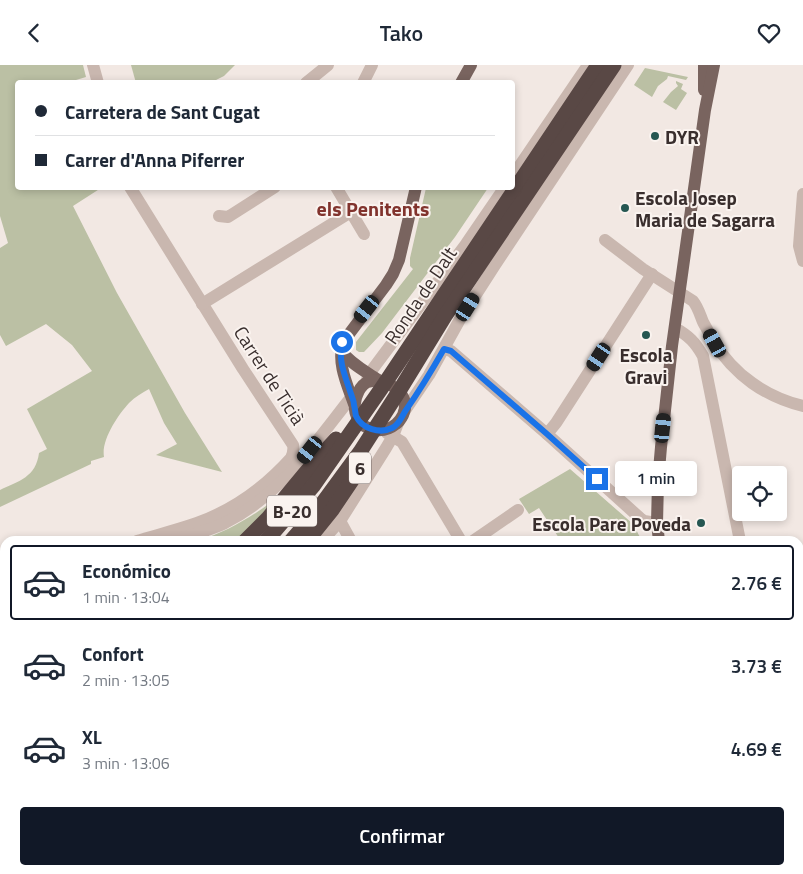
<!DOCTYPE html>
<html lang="es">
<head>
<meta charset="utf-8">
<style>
	:root { --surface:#fff; --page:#f2f2f3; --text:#1f2937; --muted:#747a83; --line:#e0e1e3; --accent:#111827 }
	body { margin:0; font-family:"Titillium Web",sans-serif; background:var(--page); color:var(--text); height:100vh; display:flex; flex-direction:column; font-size:19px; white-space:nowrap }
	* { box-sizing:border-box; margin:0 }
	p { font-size:16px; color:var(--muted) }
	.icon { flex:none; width:28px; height:28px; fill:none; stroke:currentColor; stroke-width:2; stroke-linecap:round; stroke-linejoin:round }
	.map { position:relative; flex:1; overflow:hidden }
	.sheet { position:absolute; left:0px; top:471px; width:804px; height:339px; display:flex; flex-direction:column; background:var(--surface); border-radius:15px 15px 0 0; box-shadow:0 2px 8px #0003 }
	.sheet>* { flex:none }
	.guide { position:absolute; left:15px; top:15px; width:500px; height:110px; border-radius:5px; box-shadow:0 2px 8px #0003; display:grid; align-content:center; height:110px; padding:0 20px; background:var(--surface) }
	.controls { position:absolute; left:732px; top:401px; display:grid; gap:10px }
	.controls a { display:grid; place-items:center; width:55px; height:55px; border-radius:5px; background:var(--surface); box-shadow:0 2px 8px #0003; font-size:25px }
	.end { position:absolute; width:22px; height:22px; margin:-11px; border:6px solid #1a73e8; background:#fff; box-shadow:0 0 0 2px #fff }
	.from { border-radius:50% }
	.bubble { position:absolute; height:35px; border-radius:5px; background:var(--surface); box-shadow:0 2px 8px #0003; font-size:16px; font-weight:600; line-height:35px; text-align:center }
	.car { position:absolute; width:15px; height:30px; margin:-15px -8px; border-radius:6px; box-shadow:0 0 4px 1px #0007; background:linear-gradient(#222 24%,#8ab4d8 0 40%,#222 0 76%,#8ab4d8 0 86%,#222 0) }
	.guide b { display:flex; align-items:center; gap:18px; height:48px; font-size:19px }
	.guide b+b { border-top:1px solid var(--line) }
	.guide i { width:12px; height:12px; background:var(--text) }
	ul { padding:9px 0 0; list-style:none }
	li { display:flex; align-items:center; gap:15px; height:75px; margin:0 10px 8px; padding:0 10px; border:2px solid transparent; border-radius:5px }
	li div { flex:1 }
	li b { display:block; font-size:19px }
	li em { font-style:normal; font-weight:600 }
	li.on { border-color:var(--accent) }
	li>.icon { width:45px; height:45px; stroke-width:1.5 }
	.button { display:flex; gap:10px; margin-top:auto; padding:10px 20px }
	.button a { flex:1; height:58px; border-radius:5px; background:var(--accent); color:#fff; font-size:20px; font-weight:600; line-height:58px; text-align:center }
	header { display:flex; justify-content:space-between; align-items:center; height:65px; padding:0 20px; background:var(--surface); font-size:22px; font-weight:600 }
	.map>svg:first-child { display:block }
</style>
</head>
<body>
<header><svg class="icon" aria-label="back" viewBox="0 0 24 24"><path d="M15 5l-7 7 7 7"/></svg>Tako<svg class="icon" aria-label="heart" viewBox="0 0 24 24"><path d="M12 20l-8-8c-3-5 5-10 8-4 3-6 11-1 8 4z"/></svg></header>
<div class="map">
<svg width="803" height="809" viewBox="0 0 803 809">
	<rect width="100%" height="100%" fill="#f2e8e3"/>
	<g fill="#bbc0a4">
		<path d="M 0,0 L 83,0 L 86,12 L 76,15 L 77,17 L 18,18 L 18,122 L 101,123 L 73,141 L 117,228 L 185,348 L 222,407 L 156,390 L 177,379 L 164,358 L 149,324 C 142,328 135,332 129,338 C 118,350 101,375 104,392 L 91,396 L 91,399 L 0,442 L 0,425 C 19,416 36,412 39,388 L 47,384 L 27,344 L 92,306 L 72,280 L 46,259 L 6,281 L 0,270 L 0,183 L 8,178 L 0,151 Z"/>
		<polygon points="131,0 235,0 224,11 212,17 136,18"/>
		<polygon points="645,3 688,12 686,15 668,11 667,14 658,21 652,32 634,20"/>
		<polygon points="676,16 683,19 681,24 687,28 676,45 663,37 671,27 678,21 676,18"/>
		<polygon points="426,123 488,123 455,172 382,268 364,287 359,287 356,285 356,277 413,204 410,201 410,193"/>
		<polygon points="570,404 633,459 642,476 561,476 539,443 529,449 519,434"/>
		<path d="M 273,436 L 239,476 L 198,476 C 226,467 250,453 273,436 Z"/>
		<polygon points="5,557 5,640 0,642 0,562"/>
		<polygon points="72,805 172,805 166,809 77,809"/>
	</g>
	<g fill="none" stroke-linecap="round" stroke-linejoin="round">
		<g stroke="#cdc3bf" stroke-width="15" stroke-dasharray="15 8" stroke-linecap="butt">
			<polyline points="0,624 5,622"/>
			<polyline points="0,643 5,642"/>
		</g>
		<g stroke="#c9b7af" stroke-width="12">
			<polyline points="93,0 98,18"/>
			<polyline points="306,18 328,0"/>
			<polyline points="363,18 372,0"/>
			<polyline points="512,112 588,0"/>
			<path d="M 130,122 L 243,304 L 293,380 C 294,385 293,389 291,393 C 265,422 233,445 197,458 C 177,465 157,470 137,476"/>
			<polyline points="336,122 364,169"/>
			<polyline points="803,129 799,181 803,196"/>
			<polyline points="219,151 228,152 275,122"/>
			<path d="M 605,175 L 643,204 L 693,236 C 698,242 700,250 703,257 C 707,264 710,270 714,277 C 734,310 766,332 803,341"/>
			<polyline points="202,239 351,147"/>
			<path d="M 675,263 C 689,271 695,277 703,291 L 740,476"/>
			<polyline points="444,284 451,286 547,369 640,453 644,456 657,458"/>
			<polyline points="366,318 369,309 466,179 505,122"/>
			<polyline points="404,347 429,310 459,256 495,200 628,0"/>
			<polyline points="387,368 402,377 461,476"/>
			<polyline points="547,369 556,358 652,209"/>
			<polyline points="340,456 351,476"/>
			<path d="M 171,476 C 189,471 208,466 225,458 C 280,430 312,382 349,335 L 358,328"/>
			<polyline points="322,476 340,456 386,383 393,371 398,358"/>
			<polyline points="473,476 518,445"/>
			<polyline points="0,496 5,508"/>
			<polyline points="0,532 5,529"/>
			<polyline points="799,693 803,706"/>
			<polyline points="0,716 5,725"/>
			<polyline points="799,756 803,758"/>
			<polyline points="48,805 52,809"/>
			<polyline points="221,805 222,809"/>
			<polyline points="387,805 387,809"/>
			<polyline points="404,805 404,809"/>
			<polyline points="194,809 198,805"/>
		</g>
		<g stroke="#79645f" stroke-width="12">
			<polyline points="704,0 704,25"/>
			<polyline points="461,18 471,0"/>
			<path d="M 341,286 C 351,299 365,306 378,315"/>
			<path d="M 378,315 C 394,319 411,332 403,350 C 401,354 399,357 396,359 C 384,369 364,367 357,352 C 352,341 356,324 367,317 C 370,316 374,316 378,315 Z"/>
			<path d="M 354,339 C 347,319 337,299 343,277 L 386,220 L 393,209 L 399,195 L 416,122"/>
			<polyline points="659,476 657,458 658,417 661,382 672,281 705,45 714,0"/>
			<polyline points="730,805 731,809"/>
		</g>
		<g stroke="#594845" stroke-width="15">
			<polyline points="245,476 268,453 307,406 336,374"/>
			<polyline points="266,476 314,420 381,324 598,0"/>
			<polyline points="291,476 316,447 360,387 401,323 445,251 614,0"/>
			<polyline points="307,476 332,445 363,399"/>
		</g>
	</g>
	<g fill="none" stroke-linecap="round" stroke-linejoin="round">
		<path stroke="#1a73e8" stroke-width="6" d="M 342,277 C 338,297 345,310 351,329 C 352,332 354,336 354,340 C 355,343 355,347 356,351 C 362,364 380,369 392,363 C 400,359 401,352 406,345 C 420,325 432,305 444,284 L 451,286 L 547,369 L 597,414"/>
	</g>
	<g fill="#265752" stroke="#faf3ef" stroke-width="2">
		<circle cx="655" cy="71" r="5"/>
		<circle cx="625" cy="143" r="5"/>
		<circle cx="646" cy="270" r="5"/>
		<circle cx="701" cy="458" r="5"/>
	</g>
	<g text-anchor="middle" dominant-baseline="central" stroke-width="4" stroke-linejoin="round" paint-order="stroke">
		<g fill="#faf3ef" stroke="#736967" stroke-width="1">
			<rect x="349" y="387.5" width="22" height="31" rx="4"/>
			<rect x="267" y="430.5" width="50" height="31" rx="4"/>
		</g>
		<g font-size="18" font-weight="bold" fill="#392e2d">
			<text x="360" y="403">6</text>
			<text x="292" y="446">B-20</text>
		</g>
		<g font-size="19" font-weight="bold" fill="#392e2d" stroke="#faf3ef" text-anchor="start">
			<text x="665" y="71">DYR</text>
			<text x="635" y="132">Escola Josep<tspan x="635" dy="22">Maria de Sagarra</tspan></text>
			<text x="646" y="289" text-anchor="middle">Escola<tspan x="646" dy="22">Gravi</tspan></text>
			<text x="691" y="458" text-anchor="end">Escola Pare Poveda</text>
		</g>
		<g font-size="19" fill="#392e2d" stroke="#faf3ef">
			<text transform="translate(420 230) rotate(-56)">Ronda de Dalt</text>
			<text transform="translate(270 310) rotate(57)">Carrer de Ticià</text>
		</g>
		<g font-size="20" font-weight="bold" fill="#81332d" stroke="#faf3ef">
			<text x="373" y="143">els Penitents</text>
		</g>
	</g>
</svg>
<div class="controls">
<a><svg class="icon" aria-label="locate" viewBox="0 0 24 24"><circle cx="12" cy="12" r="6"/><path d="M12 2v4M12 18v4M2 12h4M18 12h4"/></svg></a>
</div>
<i class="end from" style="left:342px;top:277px"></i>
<i class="end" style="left:597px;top:414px"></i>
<div class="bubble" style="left:615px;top:396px;width:82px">1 min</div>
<i class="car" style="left:468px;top:242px;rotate:32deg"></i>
<i class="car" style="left:367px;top:244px;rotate:218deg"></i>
<i class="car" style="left:715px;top:278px;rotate:331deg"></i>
<i class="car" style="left:599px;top:292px;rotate:213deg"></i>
<i class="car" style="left:663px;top:363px;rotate:6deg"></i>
<i class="car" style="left:310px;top:385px;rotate:218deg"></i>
<div class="guide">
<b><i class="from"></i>Carretera de Sant Cugat</b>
<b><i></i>Carrer d'Anna Piferrer</b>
</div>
<section class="sheet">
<ul>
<li class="on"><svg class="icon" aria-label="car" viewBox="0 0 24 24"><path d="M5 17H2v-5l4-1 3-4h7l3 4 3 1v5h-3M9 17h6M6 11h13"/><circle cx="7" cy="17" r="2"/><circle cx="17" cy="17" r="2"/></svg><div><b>Económico</b><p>1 min · 13:04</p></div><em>2.76 €</em></li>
<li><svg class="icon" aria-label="car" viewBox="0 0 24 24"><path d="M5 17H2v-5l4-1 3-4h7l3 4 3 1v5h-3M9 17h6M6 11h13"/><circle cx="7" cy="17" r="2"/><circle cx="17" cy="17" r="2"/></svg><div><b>Confort</b><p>2 min · 13:05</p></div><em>3.73 €</em></li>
<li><svg class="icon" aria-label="car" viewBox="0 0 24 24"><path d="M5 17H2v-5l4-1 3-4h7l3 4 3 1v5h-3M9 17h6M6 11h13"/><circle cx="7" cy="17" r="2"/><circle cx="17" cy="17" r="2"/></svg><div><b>XL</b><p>3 min · 13:06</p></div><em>4.69 €</em></li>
</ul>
<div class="button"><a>Confirmar</a></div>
</section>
</div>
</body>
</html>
